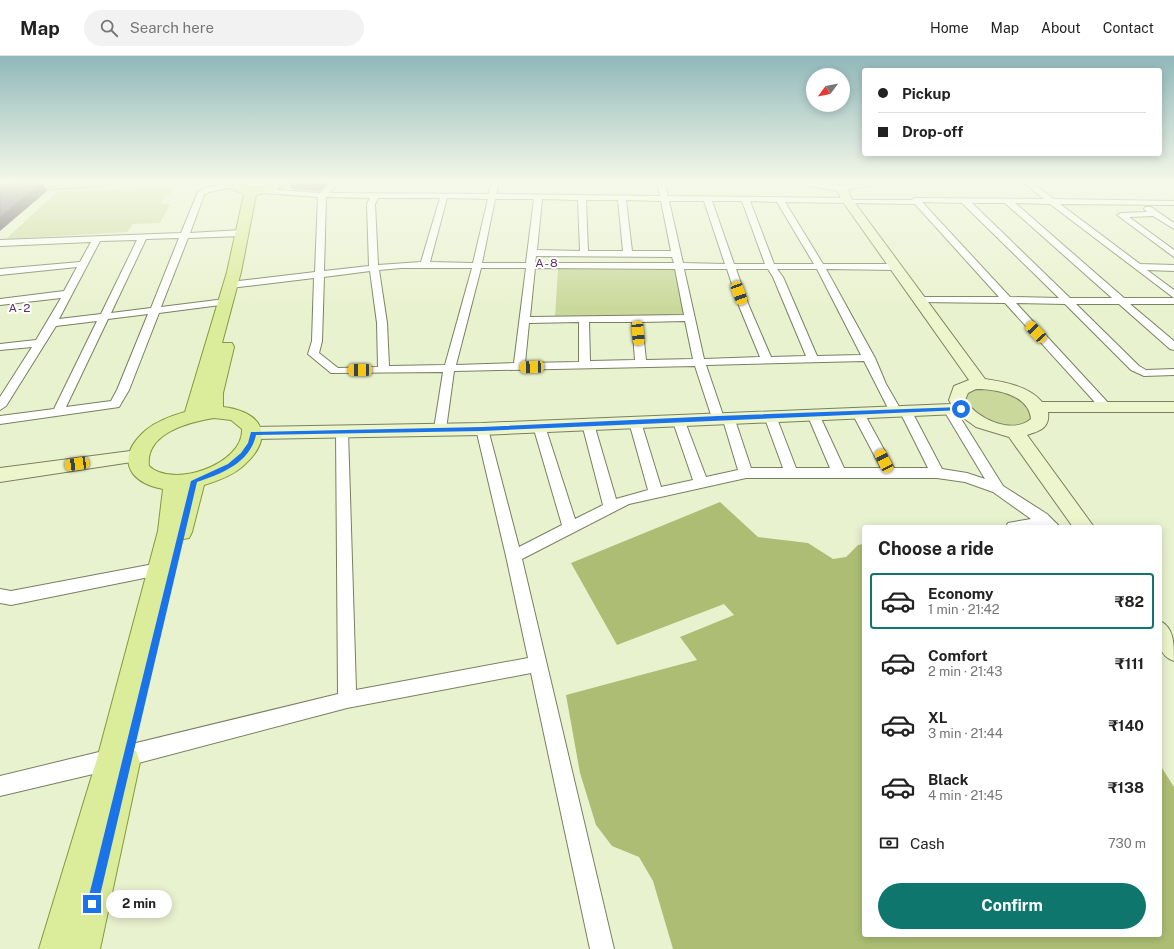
<!DOCTYPE html>
<html lang="en">
<head>
<meta charset="utf-8">
<style>
	:root { --surface:#fff; --page:#f2f2f2; --text:#222; --muted:#767676; --line:#e0e0e0; --accent:#0f766e }
	body { margin:0; font-family:"Public Sans",sans-serif; background:var(--page); color:var(--text); height:100vh; display:flex; flex-direction:column; font-size:15px; white-space:nowrap }
	* { box-sizing:border-box; margin:0 }
	p { font-size:13px; color:var(--muted) }
	.icon { flex:none; width:22px; height:22px; fill:none; stroke:currentColor; stroke-width:2; stroke-linecap:round; stroke-linejoin:round }
	.map { position:relative; flex:1; overflow:hidden }
	.details { position:absolute; left:862px; top:469px; width:300px; height:412px; display:flex; flex-direction:column; background:var(--surface); border-radius:4px; box-shadow:0 2px 10px #0003 }
	.details>* { flex:none }
	.guide { position:absolute; left:862px; top:12px; width:300px; height:88px; border-radius:4px; box-shadow:0 2px 10px #0003; display:grid; align-content:center; height:88px; padding:0 16px; background:var(--surface) }
	.needle { width:26px; rotate:238deg }
	.buttons { position:absolute; left:806px; top:12px; display:grid; gap:8px }
	.buttons a { display:grid; place-items:center; width:44px; height:44px; border-radius:50%; background:var(--surface); box-shadow:0 2px 10px #0003; font-size:20px }
	.end { position:absolute; width:18px; height:18px; margin:-9px; border:5px solid #1a73e8; background:#fff; box-shadow:0 0 0 2px #fff }
	.from { border-radius:50% }
	.bubble { position:absolute; height:28px; border-radius:14px; background:var(--surface); box-shadow:0 2px 10px #0003; font-size:13px; font-weight:700; line-height:28px; text-align:center }
	.car { position:absolute; width:12px; height:24px; margin:-12px -6px; border-radius:5px; box-shadow:0 0 3px 1px #0007; background:linear-gradient(#f5c518 24%,#345 0 40%,#f5c518 0 76%,#345 0 86%,#f5c518 0) }
	.guide b { display:flex; align-items:center; gap:14px; height:38px; font-size:15px }
	.guide b+b { border-top:1px solid var(--line) }
	.guide i { width:10px; height:10px; background:var(--text) }
	ul { padding:0; list-style:none }
	li { display:flex; align-items:center; gap:12px; height:56px; margin:0 8px 6px; padding:0 8px; border:2px solid transparent; border-radius:4px }
	li div { flex:1 }
	li b { display:block; font-size:15px }
	li em { font-style:normal; font-weight:700 }
	li.on { border-color:var(--accent) }
	li>.icon { width:36px; height:36px; stroke-width:1.5 }
	h2 { padding:0 16px; font-size:18px; line-height:48px }
	.pay { display:flex; align-items:center; gap:10px; height:44px; padding:0 16px; font-size:15px }
	.pay p { margin-inline-start:auto }
	.action { display:flex; gap:8px; margin-top:auto; padding:8px 16px }
	.action a { flex:1; height:46px; border-radius:24px; background:var(--accent); color:#fff; font-size:16px; font-weight:700; line-height:46px; text-align:center }
	header { display:flex; align-items:center; gap:24px; box-sizing:border-box; height:56px; padding:0 20px; background:var(--surface); border-bottom:1px solid var(--line) }
	header strong { font-size:19px }
	nav { display:flex; gap:22px; margin-inline-start:auto; font-size:14px }
	.search { width:280px; height:36px; background:var(--page); display:flex; align-items:center; gap:10px; box-sizing:border-box; padding:0 14px; border-radius:22px; color:var(--muted); font-size:15px }
	.map>svg:first-child { display:block }
</style>
</head>
<body>
<header>
<strong>Map</strong>
<div class="search"><svg class="icon" aria-label="search" viewBox="0 0 24 24"><circle cx="10" cy="10" r="6"/><path d="M15 15l6 6"/></svg>Search here</div>
<nav><a>Home</a><a>Map</a><a>About</a><a>Contact</a></nav>
</header>
<div class="map">
<svg width="1174" height="893" viewBox="0 0 1174 893">
	<rect width="100%" height="100%" fill="#e9f2cf"/>
	<g fill="#cad99b">
		<polygon points="175,130 170,139 165,139 161,148 170,148 160,167 133,168 127,176 6,183 57,136"/>
		<polygon points="558,213 676,214 687,261 555,261"/>
		<polygon points="979,331 1018,339 1035,363 1022,371 990,368 964,349 964,337"/>
	</g>
	<polygon fill="#adbe74" points="720,446 758,481 808,487 833,503 846,501 858,489 864,488 864,879 1160,879 1160,709 1174,731 1174,893 673,893 653,825 639,801 612,790 596,769 580,717 566,639 697,604 680,581 734,559 724,548 617,589 571,507"/>
	<g fill="none" stroke-linecap="round" stroke-linejoin="round">
		<g stroke="#788060" stroke-width="2">
			<g id="street">
				<path d="M 230,127 L 234,129 L 233,131 L 209,136 L 204,139 L 190,177 L 241,174 L 245,177 L 241,180 L 188,182 L 161,251 L 225,243 L 230,246 L 228,248 L 159,257 L 129,334 L 119,351 L 0,368 L 0,360 L 54,353 L 97,265 L 56,270 L 6,350 L 0,354 L 0,341 L 32,291 L 0,294 L 0,288 L 36,284 L 61,242 L 0,249 L 0,243 L 64,235 L 77,211 L 0,219 L 0,213 L 80,206 L 91,186 L 0,190 L 0,184 L 181,177 L 198,136 L 204,132 ZM 179,182 L 151,252 L 111,257 L 146,183 ZM 137,184 L 101,258 L 59,263 L 100,185 ZM 148,258 L 117,334 L 111,345 L 66,351 L 108,263 Z"/>
				<path d="M 330,127 L 338,127 L 329,137 L 489,138 L 491,127 L 499,127 L 496,138 L 660,140 L 657,127 L 665,127 L 668,140 L 847,142 L 851,144 L 911,144 L 915,142 L 1044,143 L 1024,127 L 1032,127 L 1054,143 L 1174,145 L 1174,149 L 1060,148 L 1140,208 L 1174,209 L 1174,215 L 1147,214 L 1174,234 L 1174,242 L 1050,148 L 1015,147 L 1124,242 L 1174,242 L 1174,248 L 1130,248 L 1174,285 L 1174,294 L 1170,293 L 1119,248 L 1076,248 L 1139,310 L 1146,314 L 1174,313 L 1174,319 L 1144,320 L 1131,314 L 1065,248 L 1016,247 L 1112,351 L 1106,355 L 1102,354 L 1005,247 L 916,246 L 914,244 L 919,241 L 999,241 L 915,148 L 785,146 L 823,208 L 896,208 L 901,211 L 896,214 L 826,213 L 875,302 L 886,328 L 901,354 L 906,351 L 910,352 L 942,413 L 967,417 L 985,423 L 943,353 L 949,349 L 953,350 L 1003,430 L 1047,458 L 1060,471 L 1006,471 L 1008,467 L 1031,463 L 993,436 L 965,426 L 937,422 L 746,422 L 629,448 L 522,503 L 614,893 L 590,893 L 531,617 L 347,652 L 127,710 L 0,740 L 0,720 L 338,638 L 336,375 L 338,372 L 346,372 L 348,375 L 356,634 L 528,602 L 506,500 L 476,373 L 478,370 L 482,369 L 488,373 L 519,491 L 562,469 L 533,370 L 535,367 L 543,367 L 545,370 L 575,463 L 603,449 L 582,368 L 584,365 L 592,365 L 594,368 L 616,443 L 648,434 L 629,366 L 635,362 L 641,366 L 661,431 L 693,424 L 672,363 L 678,359 L 684,363 L 706,421 L 738,414 L 723,364 L 718,366 L 712,362 L 695,310 L 454,315 L 446,373 L 440,377 L 434,373 L 443,316 L 331,317 L 308,298 L 312,285 L 314,222 L 230,232 L 225,229 L 230,226 L 315,216 L 318,141 L 264,137 L 260,135 L 264,133 L 320,137 ZM 326,141 L 370,142 L 367,148 L 369,210 L 324,215 ZM 378,142 L 440,142 L 421,206 L 378,209 L 375,148 ZM 447,142 L 488,143 L 473,207 L 430,206 ZM 495,143 L 534,143 L 526,207 L 482,207 ZM 542,143 L 578,144 L 580,195 L 537,194 ZM 586,144 L 618,144 L 623,195 L 588,195 ZM 626,144 L 661,145 L 671,195 L 632,195 ZM 669,145 L 704,145 L 725,208 L 683,207 ZM 712,145 L 742,145 L 765,208 L 734,208 ZM 750,145 L 777,146 L 814,208 L 774,208 ZM 922,146 L 962,147 L 1059,242 L 1010,241 ZM 972,147 L 1005,147 L 1112,242 L 1070,242 ZM 536,200 L 672,201 L 674,207 L 535,207 ZM 401,212 L 472,212 L 445,309 L 389,310 L 387,267 L 379,214 ZM 481,212 L 526,212 L 514,307 L 456,309 ZM 535,212 L 675,213 L 684,259 L 530,261 ZM 684,213 L 727,213 L 739,250 L 760,301 L 704,303 ZM 736,213 L 768,213 L 773,221 L 806,300 L 771,301 L 749,250 ZM 777,213 L 817,213 L 861,299 L 817,300 L 783,221 ZM 370,215 L 377,267 L 378,311 L 338,312 L 319,297 L 322,285 L 324,221 ZM 685,265 L 693,303 L 646,304 L 642,266 ZM 579,266 L 579,306 L 525,307 L 529,267 ZM 589,266 L 632,266 L 635,304 L 590,305 ZM 864,305 L 891,358 L 895,359 L 900,356 L 928,412 L 894,412 L 864,357 L 858,353 L 852,357 L 881,412 L 844,412 L 819,358 L 813,354 L 807,358 L 830,412 L 796,412 L 776,360 L 770,356 L 764,360 L 783,412 L 751,412 L 734,361 L 728,357 L 723,359 L 706,309 Z"/>
				<polygon points="1145,151 1151,151 1174,167 1174,173 1153,160 1129,161 1174,194 1174,201 1117,159 1121,157 1147,156 1144,153"/>
				<polygon points="159,507 164,509 167,513 164,517 159,519 11,549 0,547 0,533 11,535"/>
			</g>
		</g>
		<g stroke="#788060" stroke-width="2">
			<g id="secondary">
				<path d="M 805,127 L 841,129 L 871,127 L 870,129 L 847,134 L 852,143 L 985,323 C 1004,326 1029,330 1042,346 L 1174,346 L 1174,356 L 1048,356 C 1050,372 1040,375 1027,379 L 1094,471 L 1073,471 L 1009,381 L 976,371 L 958,358 L 482,379 L 253,383 L 247,381 L 244,377 L 247,373 L 253,371 L 482,367 L 951,348 L 949,344 L 954,330 L 969,324 L 843,146 L 837,135 L 810,130 ZM 976,333 C 997,333 1029,339 1031,363 C 1012,379 977,363 965,344 L 968,337 Z"/>
				<polygon points="138,394 145,396 147,400 145,404 0,426 0,412"/>
				<path d="M 1160,565 C 1174,572 1174,587 1174,605 C 1155,598 1160,582 1160,565 Z"/>
			</g>
		</g>
		<g stroke="#85993d" stroke-width="2">
			<g id="primary">
				<polygon points="35,127 110,127 104,130 0,136 0,128"/>
				<path d="M 222,127 L 235,127 L 251,132 L 261,131 L 273,127 L 288,127 L 273,135 L 256,139 L 241,216 L 222,287 L 232,287 L 234,291 L 223,337 L 223,351 C 264,356 275,382 243,410 C 232,420 217,425 204,429 L 192,476 L 189,482 L 178,484 L 130,693 L 136,695 L 140,706 L 100,893 L 39,893 L 97,703 L 158,475 L 163,433 C 126,426 116,400 146,374 C 157,365 171,360 185,356 L 227,216 L 244,138 L 226,131 ZM 214,362 L 231,364 L 242,373 C 244,408 173,433 149,410 C 145,377 189,366 214,362 Z"/>
			</g>
		</g>
		<use href="#street" fill="#fff" fill-rule="evenodd"/>
		<use href="#secondary" fill="#edf5cd" fill-rule="evenodd"/>
		<use href="#primary" fill="#dbec9b" fill-rule="evenodd"/>
	</g>
	<polygon fill="#66546b" points="289,127 327,127 327,128 319,135 291,133"/>
	<g fill="#534557">
		<polygon points="41,127 42,127 47,135 0,175 0,161"/>
		<polygon points="320,127 327,127 327,128 319,135 318,129"/>
	</g>
	<g fill="#77627c" stroke="#534557">
		<polygon points="31,127 41,127 0,161 0,129"/>
		<polygon points="289,127 320,127 318,129"/>
	</g>
	<linearGradient id="sky" x2="0" y2="1"><stop stop-color="#90b8ba"/><stop offset="0.5" stop-color="#f5f9e9"/><stop offset="1" stop-color="#f5f9e9" stop-opacity="0"/></linearGradient>
	<rect width="1174" height="252" fill="url(#sky)"/>
	<path fill="#1a73e8" d="M 961,351 L 963,354 L 482,375 L 256,379 C 250,407 221,418 197,426 L 98,848 L 96,852 L 92,854 L 89,852 L 87,848 L 191,425 L 228,408 L 241,397 L 248,387 L 251,376 L 482,371 L 718,360 Z"/>
	<g text-anchor="middle" dominant-baseline="central" stroke-width="4" stroke-linejoin="round" paint-order="stroke">
		<g font-size="12" letter-spacing="1" fill="#5b3065" stroke="#fff">
			<text x="547" y="207">A-8</text>
			<text x="20" y="252">A-2</text>
		</g>
	</g>
</svg>
<div class="buttons">
<a><svg class="needle" viewBox="-14 -14 28 28"><path d="M0-13l5 13h-10z" fill="#e53935"/><path d="M0 13l5-13h-10z" fill="#767676"/></svg></a>
</div>
<i class="end from" style="left:961px;top:353px"></i>
<i class="end" style="left:92px;top:848px"></i>
<div class="bubble" style="left:106px;top:834px;width:66px">2 min</div>
<i class="car" style="left:739px;top:237px;rotate:160deg"></i>
<i class="car" style="left:1036px;top:276px;rotate:317deg"></i>
<i class="car" style="left:638px;top:277px;rotate:175deg"></i>
<i class="car" style="left:532px;top:311px;rotate:268deg"></i>
<i class="car" style="left:360px;top:314px;rotate:270deg"></i>
<i class="car" style="left:884px;top:405px;rotate:333deg"></i>
<i class="car" style="left:77px;top:408px;rotate:262deg"></i>
<div class="guide">
<b><i class="from"></i>Pickup</b>
<b><i></i>Drop-off</b>
</div>
<section class="details">
<h2>Choose a ride</h2>
<ul>
<li class="on"><svg class="icon" aria-label="car" viewBox="0 0 24 24"><path d="M5 17H2v-5l4-1 3-4h7l3 4 3 1v5h-3M9 17h6M6 11h13"/><circle cx="7" cy="17" r="2"/><circle cx="17" cy="17" r="2"/></svg><div><b>Economy</b><p>1 min · 21:42</p></div><em>₹82</em></li>
<li><svg class="icon" aria-label="car" viewBox="0 0 24 24"><path d="M5 17H2v-5l4-1 3-4h7l3 4 3 1v5h-3M9 17h6M6 11h13"/><circle cx="7" cy="17" r="2"/><circle cx="17" cy="17" r="2"/></svg><div><b>Comfort</b><p>2 min · 21:43</p></div><em>₹111</em></li>
<li><svg class="icon" aria-label="car" viewBox="0 0 24 24"><path d="M5 17H2v-5l4-1 3-4h7l3 4 3 1v5h-3M9 17h6M6 11h13"/><circle cx="7" cy="17" r="2"/><circle cx="17" cy="17" r="2"/></svg><div><b>XL</b><p>3 min · 21:44</p></div><em>₹140</em></li>
<li><svg class="icon" aria-label="car" viewBox="0 0 24 24"><path d="M5 17H2v-5l4-1 3-4h7l3 4 3 1v5h-3M9 17h6M6 11h13"/><circle cx="7" cy="17" r="2"/><circle cx="17" cy="17" r="2"/></svg><div><b>Black</b><p>4 min · 21:45</p></div><em>₹138</em></li>
</ul>
<div class="pay"><svg class="icon" aria-label="cash" viewBox="0 0 24 24"><path d="M3 7h18v10H3z"/><circle cx="12" cy="12" r="2"/></svg>Cash<p>730 m</p></div>
<div class="action"><a>Confirm</a></div>
</section>
</div>
</body>
</html>
